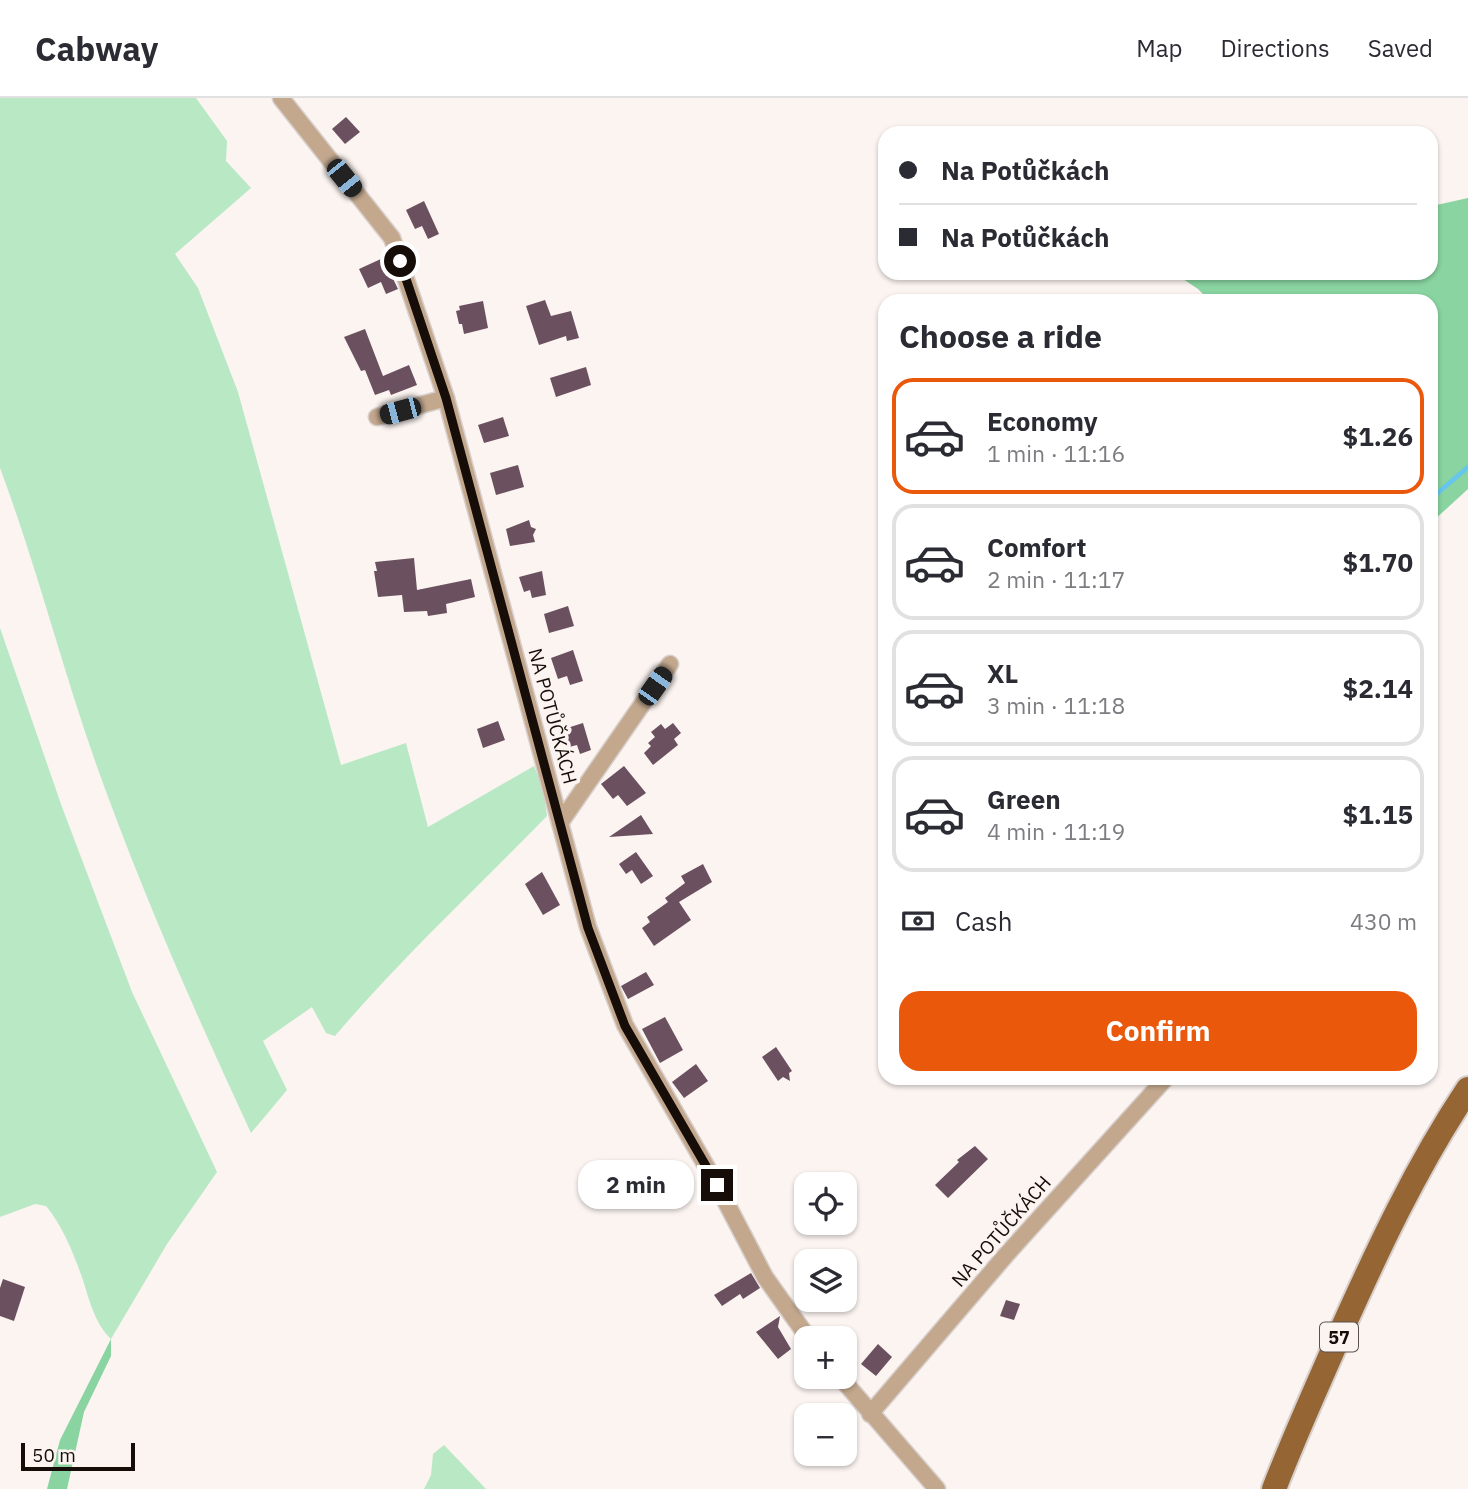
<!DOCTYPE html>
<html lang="en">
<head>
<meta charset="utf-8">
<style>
	:root { --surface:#fff; --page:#f2f2f3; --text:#2b2b33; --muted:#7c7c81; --line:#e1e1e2; --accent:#ea580c }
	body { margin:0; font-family:"IBM Plex Sans",sans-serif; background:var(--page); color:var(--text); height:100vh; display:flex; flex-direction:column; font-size:26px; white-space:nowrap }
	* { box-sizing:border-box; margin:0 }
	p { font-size:23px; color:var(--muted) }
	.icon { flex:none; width:38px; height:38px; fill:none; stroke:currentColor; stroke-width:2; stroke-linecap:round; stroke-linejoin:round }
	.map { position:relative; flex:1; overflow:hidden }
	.drawer { position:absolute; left:878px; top:196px; width:560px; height:791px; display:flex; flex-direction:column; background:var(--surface); border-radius:21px; box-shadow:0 2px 5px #0004 }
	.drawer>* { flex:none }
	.banner { position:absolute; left:878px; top:28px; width:560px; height:154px; border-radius:21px; box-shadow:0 2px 5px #0004; display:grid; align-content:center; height:154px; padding:0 21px; background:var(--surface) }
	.tools { position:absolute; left:794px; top:1074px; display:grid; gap:14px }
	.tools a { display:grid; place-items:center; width:63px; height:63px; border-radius:14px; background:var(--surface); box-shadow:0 2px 5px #0004; font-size:35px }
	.scale { position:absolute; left:21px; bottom:18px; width:114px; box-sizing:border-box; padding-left:7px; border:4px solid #170d08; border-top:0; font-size:19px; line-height:24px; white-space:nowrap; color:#170d08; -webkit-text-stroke:5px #fbf4f1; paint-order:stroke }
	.end { position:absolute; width:32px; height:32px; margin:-16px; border:9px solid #170d08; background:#fff; box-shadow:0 0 0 4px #fff }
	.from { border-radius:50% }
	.bubble { position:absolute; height:49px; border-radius:21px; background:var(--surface); box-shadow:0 2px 5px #0004; font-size:23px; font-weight:700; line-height:49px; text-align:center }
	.car { position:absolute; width:21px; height:42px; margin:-21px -10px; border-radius:9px; box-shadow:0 0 5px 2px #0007; background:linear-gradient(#222 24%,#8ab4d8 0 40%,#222 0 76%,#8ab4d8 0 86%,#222 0) }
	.banner b { display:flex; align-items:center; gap:24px; height:66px; font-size:26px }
	.banner b+b { border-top:2px solid var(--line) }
	.banner i { width:18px; height:18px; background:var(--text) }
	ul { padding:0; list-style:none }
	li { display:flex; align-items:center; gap:21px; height:116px; margin:0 14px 10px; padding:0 7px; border:4px solid var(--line); border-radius:21px }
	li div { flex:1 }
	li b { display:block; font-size:26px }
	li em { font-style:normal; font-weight:700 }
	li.current { border-color:var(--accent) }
	li>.icon { width:63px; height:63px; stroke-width:1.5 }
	h2 { padding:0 21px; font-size:32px; line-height:84px }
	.pay { display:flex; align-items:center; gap:18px; height:77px; padding:0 21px; font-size:26px }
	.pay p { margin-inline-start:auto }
	.primary-button { display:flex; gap:14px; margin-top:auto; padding:14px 21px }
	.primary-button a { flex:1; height:80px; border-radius:21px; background:var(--accent); color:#fff; font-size:28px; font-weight:700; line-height:80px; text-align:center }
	header { display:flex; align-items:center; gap:42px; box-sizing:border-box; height:98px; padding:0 35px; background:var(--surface); border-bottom:2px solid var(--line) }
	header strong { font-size:33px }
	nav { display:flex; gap:38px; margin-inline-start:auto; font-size:24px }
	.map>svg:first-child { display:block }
</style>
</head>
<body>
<header>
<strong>Cabway</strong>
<nav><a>Map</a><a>Directions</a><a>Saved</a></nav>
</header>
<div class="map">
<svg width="1468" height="1391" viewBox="0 0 1468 1391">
	<rect width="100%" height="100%" fill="#fbf4f1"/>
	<g fill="#b9e8c5">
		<path d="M 0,0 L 196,0 L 227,43 L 226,63 L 251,90 L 175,156 L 198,190 L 238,294 L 341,667 L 406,645 L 428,729 L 534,668 L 543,691 L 547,718 C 476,791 401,860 335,938 L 326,935 L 312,909 L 263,943 L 287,992 L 251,1035 C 194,912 140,790 95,663 C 61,566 36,466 0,370 Z"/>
		<path d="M 0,530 L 62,709 L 132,894 L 217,1074 L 167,1146 L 111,1241 C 95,1226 89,1201 83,1182 C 74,1157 63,1128 46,1108 L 35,1106 L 0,1119 Z"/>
		<polygon points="444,1347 486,1391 424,1391 431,1377 433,1356"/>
	</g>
	<g fill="#89d4a0">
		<polygon points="1468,100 1468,391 1432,424 1432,203 1210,203 1198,191 1174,175 1432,175 1432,108"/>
		<polygon points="111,1241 111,1258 84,1314 67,1391 47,1391 60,1342"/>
	</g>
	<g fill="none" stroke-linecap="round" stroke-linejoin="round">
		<g stroke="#67c6ed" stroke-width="4.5">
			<polyline points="1432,400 1468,369"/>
			<polyline points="933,982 934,980"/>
		</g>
	</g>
	<g fill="#6b515f">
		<polygon points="346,19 360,34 345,46 332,31"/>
		<polygon points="424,103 439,136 428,141 422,128 415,131 406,112"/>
		<polygon points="383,160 398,191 386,196 381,184 368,190 359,171"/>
		<polygon points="545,202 551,218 571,213 579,240 567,243 566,238 539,247 526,208"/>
		<polygon points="483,203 488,230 464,236 462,226 459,226 456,213 460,212 459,208"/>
		<polygon points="365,231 383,278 409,267 417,287 391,297 389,292 375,297 365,272 361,273 344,239"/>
		<polygon points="586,269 591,287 556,299 550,280"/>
		<polygon points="503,319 509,338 484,345 478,327"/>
		<polygon points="518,367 524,389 496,397 490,375"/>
		<polygon points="529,422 531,429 536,431 533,437 535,444 510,448 506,431"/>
		<polygon points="414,460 417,492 471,481 475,499 446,506 447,515 428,518 427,513 404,514 402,497 378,499 374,473 377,473 375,464"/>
		<polygon points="542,473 546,497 532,500 530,492 524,494 519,479"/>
		<polygon points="568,508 574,528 549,535 544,516"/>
		<polygon points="573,552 583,583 570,587 567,578 558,581 551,560"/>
		<polygon points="498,623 505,642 483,650 477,631"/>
		<polygon points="583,625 591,652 580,656 577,647 565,650 562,639 566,638 564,631"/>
		<polygon points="673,625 681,635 674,641 678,647 653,667 644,655 651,648 648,645 655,639 651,634 661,626 665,631"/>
		<polygon points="624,668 646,695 627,708 618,697 613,701 601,686"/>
		<polygon points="641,717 653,736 609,739"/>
		<polygon points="636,754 653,778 641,786 632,772 626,776 619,766"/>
		<polygon points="703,766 712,784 679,804 691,822 654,848 642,830 650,824 647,819 668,804 665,800 685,785 681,778"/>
		<polygon points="542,774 560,807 543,817 525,786"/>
		<polygon points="646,874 654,887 628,901 621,888"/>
		<polygon points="665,919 683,952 660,965 642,931"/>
		<polygon points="776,949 792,973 789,975 790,983 783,979 778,983 762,959"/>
		<polygon points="696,966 708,983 684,1000 672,984"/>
		<polygon points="975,1048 988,1061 948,1100 935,1087 959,1064 957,1062"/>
		<polygon points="751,1175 760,1190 743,1201 740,1196 722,1208 714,1197"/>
		<polygon points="3,1181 25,1189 14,1223 0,1218 0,1190"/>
		<polygon points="1006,1202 1020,1206 1014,1222 1000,1218"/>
		<polygon points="780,1218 778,1229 791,1251 778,1261 756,1234"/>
		<polygon points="878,1246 892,1259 876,1278 861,1266"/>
	</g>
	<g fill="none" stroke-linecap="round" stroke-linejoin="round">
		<g stroke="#d7cfcc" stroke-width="19">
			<g id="street">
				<polyline points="281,0 392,140 446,300 588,829 625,927 717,1087 765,1179 809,1241"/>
				<polyline points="377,319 446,300"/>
				<polyline points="560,725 670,566"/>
				<polyline points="840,1279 937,1391"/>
				<polyline points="870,1316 1006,1157 1166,980"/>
			</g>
		</g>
		<g stroke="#d7cfcc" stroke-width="28">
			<path id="primary" d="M 1274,1391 C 1294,1339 1317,1289 1339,1238 C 1377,1153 1416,1069 1468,991"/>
		</g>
		<use href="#street" stroke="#c3a88e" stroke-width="16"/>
		<use href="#primary" stroke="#956534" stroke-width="24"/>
	</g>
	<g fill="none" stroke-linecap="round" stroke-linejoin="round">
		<polyline stroke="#170d08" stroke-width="9" points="400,163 446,300 588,830 625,928 717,1087"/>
	</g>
	<g text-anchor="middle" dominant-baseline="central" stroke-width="7" stroke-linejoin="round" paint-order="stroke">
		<rect fill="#fbf4f1" stroke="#5b524e" stroke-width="2" x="1320" y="1224.5" width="38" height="29" rx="5"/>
		<g font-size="18" font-weight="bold" fill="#170d08">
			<text x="1339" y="1239">57</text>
		</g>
		<g font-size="19" fill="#170d08" stroke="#fbf4f1">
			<text transform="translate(553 618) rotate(75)">NA POTŮČKÁCH</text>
			<text transform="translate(1001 1133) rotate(-49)">NA POTŮČKÁCH</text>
		</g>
	</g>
</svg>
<div class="tools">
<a><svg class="icon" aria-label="locate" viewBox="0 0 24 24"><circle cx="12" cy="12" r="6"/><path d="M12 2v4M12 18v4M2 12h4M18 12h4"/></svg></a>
<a><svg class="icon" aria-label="layers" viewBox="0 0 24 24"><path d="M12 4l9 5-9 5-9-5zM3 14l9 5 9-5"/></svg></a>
<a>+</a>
<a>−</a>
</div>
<div class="scale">50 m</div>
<i class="end from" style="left:400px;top:163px"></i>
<i class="end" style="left:717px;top:1087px"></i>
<div class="bubble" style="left:578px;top:1062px;width:116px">2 min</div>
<i class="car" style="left:344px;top:80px;rotate:141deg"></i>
<i class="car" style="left:400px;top:313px;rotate:255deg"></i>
<i class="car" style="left:655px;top:588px;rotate:35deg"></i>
<div class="banner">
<b><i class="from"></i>Na Potůčkách</b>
<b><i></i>Na Potůčkách</b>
</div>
<section class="drawer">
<h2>Choose a ride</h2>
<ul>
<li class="current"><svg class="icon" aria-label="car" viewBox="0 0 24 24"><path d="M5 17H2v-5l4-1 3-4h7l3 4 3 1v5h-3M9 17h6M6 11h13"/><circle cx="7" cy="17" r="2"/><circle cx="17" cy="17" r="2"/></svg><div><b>Economy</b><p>1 min · 11:16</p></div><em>$1.26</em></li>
<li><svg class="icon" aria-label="car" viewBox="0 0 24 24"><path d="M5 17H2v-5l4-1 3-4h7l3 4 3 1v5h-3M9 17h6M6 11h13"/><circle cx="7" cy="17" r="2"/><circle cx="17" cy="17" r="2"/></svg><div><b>Comfort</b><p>2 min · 11:17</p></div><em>$1.70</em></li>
<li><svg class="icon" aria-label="car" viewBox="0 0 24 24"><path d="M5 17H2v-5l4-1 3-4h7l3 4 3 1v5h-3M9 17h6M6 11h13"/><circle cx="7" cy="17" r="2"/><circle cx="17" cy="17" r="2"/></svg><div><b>XL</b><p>3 min · 11:18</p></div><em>$2.14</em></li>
<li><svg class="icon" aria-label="car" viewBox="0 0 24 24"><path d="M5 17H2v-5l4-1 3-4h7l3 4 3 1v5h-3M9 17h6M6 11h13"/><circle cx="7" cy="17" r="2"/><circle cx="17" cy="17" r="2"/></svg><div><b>Green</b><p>4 min · 11:19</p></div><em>$1.15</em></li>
</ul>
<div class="pay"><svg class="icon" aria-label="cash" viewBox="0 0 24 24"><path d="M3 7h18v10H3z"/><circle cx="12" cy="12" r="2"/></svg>Cash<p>430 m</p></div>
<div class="primary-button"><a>Confirm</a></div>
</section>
</div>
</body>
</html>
